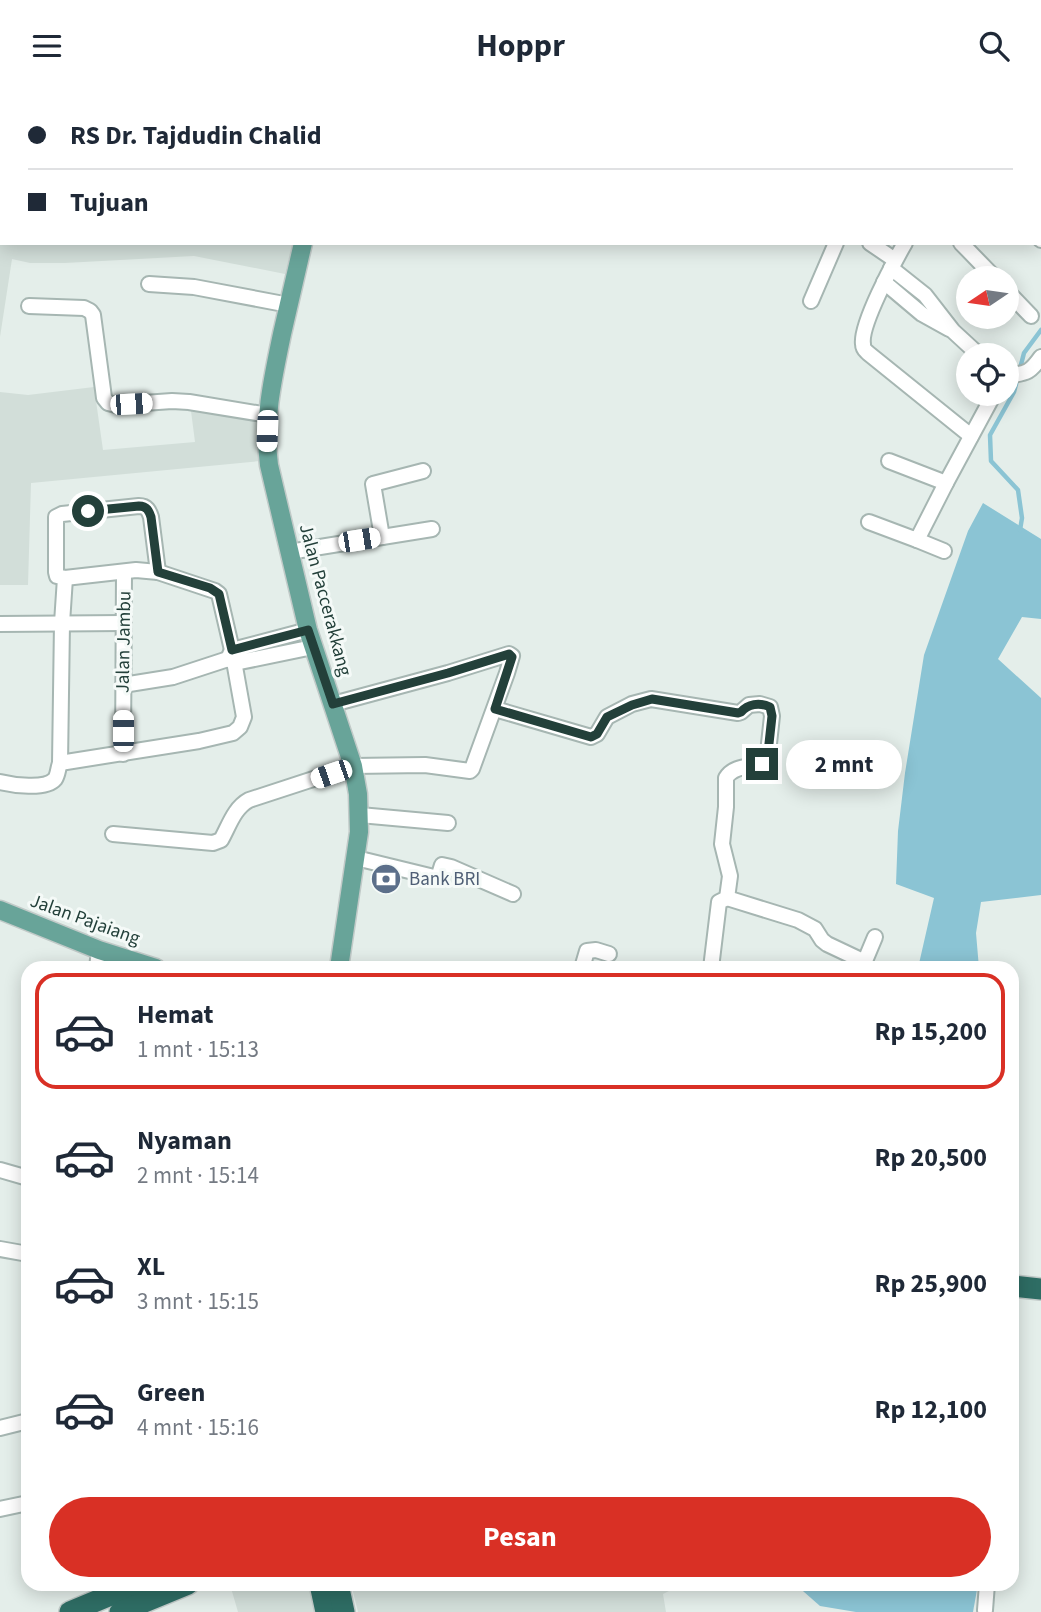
<!DOCTYPE html>
<html lang="id">
<head>
<meta charset="utf-8">
<style>
	:root { --surface:#fff; --page:#f2f2f3; --text:#1f2937; --muted:#747a83; --line:#e0e1e3; --accent:#d93025 }
	body { margin:0; font-family:"Source Sans 3",sans-serif; background:var(--page); color:var(--text); height:100vh; display:flex; flex-direction:column; font-size:26px; white-space:nowrap }
	* { box-sizing:border-box; margin:0 }
	p { font-size:23px; color:var(--muted) }
	.icon { flex:none; width:38px; height:38px; fill:none; stroke:currentColor; stroke-width:2; stroke-linecap:round; stroke-linejoin:round }
	.map { position:relative; flex:1; overflow:hidden }
	.drawer { position:absolute; left:21px; top:870px; width:998px; height:630px; display:flex; flex-direction:column; background:var(--surface); border-radius:21px; box-shadow:0 4px 18px #0003 }
	.drawer>* { flex:none }
	.guide { position:absolute; left:0px; top:0px; width:1041px; height:154px; box-shadow:0 4px 18px #0003; display:grid; align-content:center; height:154px; padding:0 28px; background:var(--surface) }
	.needle { width:46px; rotate:257deg }
	.buttons { position:absolute; left:956px; top:175px; display:grid; gap:14px }
	.buttons a { display:grid; place-items:center; width:63px; height:63px; border-radius:50%; background:var(--surface); box-shadow:0 4px 18px #0003; font-size:35px }
	.end { position:absolute; width:32px; height:32px; margin:-16px; border:9px solid #23403a; background:#fff; box-shadow:0 0 0 4px #fff }
	.from { border-radius:50% }
	.bubble { position:absolute; height:49px; border-radius:24px; background:var(--surface); box-shadow:0 4px 18px #0003; font-size:23px; font-weight:700; line-height:49px; text-align:center }
	.car { position:absolute; width:21px; height:42px; margin:-21px -10px; border-radius:9px; box-shadow:0 0 5px 2px #0007; background:linear-gradient(#fff 24%,#345 0 40%,#fff 0 76%,#345 0 86%,#fff 0) }
	.guide b { display:flex; align-items:center; gap:24px; height:66px; font-size:26px }
	.guide b+b { border-top:2px solid var(--line) }
	.guide i { width:18px; height:18px; background:var(--text) }
	ul { padding:12px 0 0; list-style:none }
	li { display:flex; align-items:center; gap:21px; height:116px; margin:0 14px 10px; padding:0 14px; border:4px solid transparent; border-radius:21px }
	li div { flex:1 }
	li b { display:block; font-size:26px }
	li em { font-style:normal; font-weight:700 }
	li.current { border-color:var(--accent) }
	li>.icon { width:63px; height:63px; stroke-width:1.5 }
	.button { display:flex; gap:14px; margin-top:auto; padding:14px 28px }
	.button a { flex:1; height:80px; border-radius:42px; background:var(--accent); color:#fff; font-size:28px; font-weight:700; line-height:80px; text-align:center }
	header { display:flex; justify-content:space-between; align-items:center; height:91px; padding:0 28px; background:var(--surface); font-size:32px; font-weight:700 }
	.map>svg:first-child { display:block }
</style>
</head>
<body>
<header><svg class="icon" aria-label="menu" viewBox="0 0 24 24"><path d="M4 6h16M4 12h16M4 18h16"/></svg>Hoppr<svg class="icon" aria-label="search" viewBox="0 0 24 24"><circle cx="10" cy="10" r="6"/><path d="M15 15l6 6"/></svg></header>
<div class="map">
<svg width="1041" height="1521" viewBox="0 0 1041 1521">
	<rect width="100%" height="100%" fill="#e4eeea"/>
	<g fill="#d2ded9">
		<polygon points="0,0 199,0 199,2 2,2 2,152 293,152 285,183 194,165 65,172 30,172 12,168 0,246"/>
		<polygon points="94,296 103,359 195,351 191,320 257,327 260,370 31,392 28,494 0,494 0,301 28,304"/>
		<polygon points="243,1493 308,1493 315,1521 238,1521 231,1497"/>
		<polygon points="351,1493 683,1493 663,1503 666,1521 358,1521"/>
	</g>
	<g fill="#8bc4d4">
		<polygon points="983,412 1041,448 1041,528 1022,526 998,568 1041,607 1041,804 981,811 976,842 979,877 918,877 934,807 896,793 898,740 905,682 924,564 968,440"/>
		<polygon points="795,1493 978,1493 973,1521 856,1521 820,1515"/>
	</g>
	<g fill="none" stroke-linecap="round" stroke-linejoin="round">
		<polyline stroke="#8bc4d4" stroke-width="4.5" points="1020,439 1022,427 1018,399 991,370 990,344 1014,301 1024,262 1041,239"/>
		<g stroke="#a6b6b2" stroke-width="18">
			<g id="minor">
				<polyline points="28,0 43,2"/>
				<polyline points="984,0 986,2"/>
				<polyline points="531,2 532,0"/>
				<polyline points="920,2 920,0"/>
				<polyline points="1040,57 1041,59"/>
				<polyline points="1040,148 1041,149"/>
				<polyline points="870,152 895,169"/>
				<path d="M 905,152 C 894,171 860,234 863,253 C 863,258 865,259 868,262 L 971,345"/>
				<polyline points="961,152 995,187"/>
				<polyline points="891,177 925,204 953,240 979,264"/>
				<polyline points="884,191 922,223 949,238"/>
				<polyline points="149,193 194,196 289,214"/>
				<polyline points="1006,199 1031,225"/>
				<polyline points="811,210 836,152"/>
				<polyline points="29,215 84,217 90,220 93,224 103,299 104,307 108,312 116,314 172,310 189,311 268,324"/>
				<path d="M 1006,285 C 1026,282 1029,283 1041,266"/>
				<polyline points="889,370 946,392"/>
				<polyline points="869,431 917,449 946,392 994,303"/>
				<polyline points="382,446 373,393 423,380"/>
				<polyline points="917,449 944,460"/>
				<polyline points="289,461 432,438"/>
				<polyline points="0,533 124,532"/>
				<polyline points="308,539 232,559 228,568 235,572 313,556"/>
				<polyline points="123,594 173,586 228,568"/>
				<path d="M 495,618 L 591,646 L 597,643 L 607,626 L 632,613 L 651,608 L 738,622 L 741,621 L 749,614 L 760,613 L 770,616 L 772,625 L 767,671 C 754,677 734,673 726,687 L 726,716 L 722,753 L 730,785 L 727,807 L 719,811 L 711,877"/>
				<polyline points="123,663 124,481"/>
				<polyline points="60,672 199,650 233,642 240,636 244,626 232,559 219,503 215,500 158,481 136,479 65,487"/>
				<path d="M 0,691 C 12,694 46,699 55,688 C 58,684 58,677 60,672 L 62,532 L 65,487 L 57,485 L 56,481 L 56,426 L 62,423 L 139,415 C 147,415 149,420 151,426 L 158,481"/>
				<polyline points="360,724 448,732"/>
				<path d="M 113,743 L 213,752 L 221,749 C 229,735 234,717 249,709 L 353,675 L 425,674 L 470,680 L 472,678 L 507,582 L 512,565 L 509,563 L 448,582 L 333,613"/>
				<polyline points="356,767 438,787 442,774 451,776 513,803"/>
				<polyline points="727,807 798,829 815,838 822,849 827,853 865,871"/>
				<polyline points="97,877 99,859"/>
				<polyline points="582,877 587,860 596,859 609,863"/>
				<polyline points="862,877 875,846"/>
				<polyline points="0,1079 28,1087"/>
				<polyline points="0,1158 28,1163"/>
				<polyline points="0,1337 28,1330"/>
				<polyline points="0,1418 28,1412"/>
				<polyline points="985,1519 987,1493"/>
			</g>
		</g>
		<g stroke="#c1cac8" stroke-width="21">
			<g id="major">
				<polyline points="334,2 334,0"/>
				<path d="M 303,152 C 296,183 289,213 282,243 C 273,286 263,330 269,374 L 308,539 L 353,675 L 358,703 L 359,741 L 339,877"/>
				<polyline points="0,819 99,859 156,877"/>
			</g>
		</g>
		<g stroke="#c1cac8" stroke-width="24">
			<g id="highway">
				<polyline points="1012,1195 1041,1198"/>
				<polyline points="320,1493 326,1521"/>
				<polyline points="338,1493 344,1521"/>
				<polyline points="70,1521 137,1493"/>
				<polyline points="120,1521 188,1493"/>
			</g>
		</g>
		<use href="#minor" stroke="#fff" stroke-width="14"/>
		<use href="#major" stroke="#68a499" stroke-width="18"/>
		<use href="#highway" stroke="#2e6d64" stroke-width="21"/>
	</g>
	<g fill="none" stroke-linecap="round" stroke-linejoin="round">
		<path stroke="#23403a" stroke-width="9" d="M 88,420 L 139,415 C 147,415 149,420 151,426 L 158,481 L 210,497 L 219,503 L 232,559 L 308,539 L 333,613 L 448,582 L 509,563 L 512,566 L 495,618 L 591,646 L 597,643 L 607,626 L 632,614 L 652,608 L 738,622 L 741,621 C 748,613 759,611 770,616 L 772,625 L 767,671 L 762,673"/>
	</g>
	<defs>
		<g id="bank-disc" transform="scale(1.575)"><circle r="9.5" fill="#5c6f8a" stroke="#f5faf8"/><path d="M-6-4H6V4H-6ZM0-2.3a2.3 2.3 0 1 0 0 4.6a2.3 2.3 0 1 0 0-4.6Z" fill="#fff"/></g>
	</defs>
	<g fill-rule="evenodd">
		<use href="#bank-disc" x="386" y="788"/>
	</g>
	<g text-anchor="middle" dominant-baseline="central" stroke-width="6" stroke-linejoin="round" paint-order="stroke">
		<g font-size="19" fill="#23403a" stroke="#f5faf8">
			<text transform="translate(325 509) rotate(75)">Jalan Paccerakkang</text>
			<text transform="translate(124 551) rotate(-89)">Jalan Jambu</text>
			<text transform="translate(85 829) rotate(20)">Jalan Pajaiang</text>
		</g>
		<g font-size="19" fill="#4e5e75" stroke="#f5faf8" text-anchor="start">
			<text x="409" y="788">Bank BRI</text>
		</g>
	</g>
</svg>
<div class="buttons">
<a><svg class="needle" viewBox="-14 -14 28 28"><path d="M0-13l5 13h-10z" fill="#e53935"/><path d="M0 13l5-13h-10z" fill="#747a83"/></svg></a>
<a><svg class="icon" aria-label="locate" viewBox="0 0 24 24"><circle cx="12" cy="12" r="6"/><path d="M12 2v4M12 18v4M2 12h4M18 12h4"/></svg></a>
</div>
<i class="end from" style="left:88px;top:420px"></i>
<i class="end" style="left:762px;top:673px"></i>
<div class="bubble" style="left:786px;top:649px;width:116px">2 mnt</div>
<i class="car" style="left:131px;top:313px;rotate:87deg"></i>
<i class="car" style="left:267px;top:340px;rotate:182deg"></i>
<i class="car" style="left:359px;top:449px;rotate:81deg"></i>
<i class="car" style="left:123px;top:640px;rotate:0deg"></i>
<i class="car" style="left:331px;top:683px;rotate:251deg"></i>
<div class="guide">
<b><i class="from"></i>RS Dr. Tajdudin Chalid</b>
<b><i></i>Tujuan</b>
</div>
<section class="drawer">
<ul>
<li class="current"><svg class="icon" aria-label="car" viewBox="0 0 24 24"><path d="M5 17H2v-5l4-1 3-4h7l3 4 3 1v5h-3M9 17h6M6 11h13"/><circle cx="7" cy="17" r="2"/><circle cx="17" cy="17" r="2"/></svg><div><b>Hemat</b><p>1 mnt · 15:13</p></div><em>Rp 15,200</em></li>
<li><svg class="icon" aria-label="car" viewBox="0 0 24 24"><path d="M5 17H2v-5l4-1 3-4h7l3 4 3 1v5h-3M9 17h6M6 11h13"/><circle cx="7" cy="17" r="2"/><circle cx="17" cy="17" r="2"/></svg><div><b>Nyaman</b><p>2 mnt · 15:14</p></div><em>Rp 20,500</em></li>
<li><svg class="icon" aria-label="car" viewBox="0 0 24 24"><path d="M5 17H2v-5l4-1 3-4h7l3 4 3 1v5h-3M9 17h6M6 11h13"/><circle cx="7" cy="17" r="2"/><circle cx="17" cy="17" r="2"/></svg><div><b>XL</b><p>3 mnt · 15:15</p></div><em>Rp 25,900</em></li>
<li><svg class="icon" aria-label="car" viewBox="0 0 24 24"><path d="M5 17H2v-5l4-1 3-4h7l3 4 3 1v5h-3M9 17h6M6 11h13"/><circle cx="7" cy="17" r="2"/><circle cx="17" cy="17" r="2"/></svg><div><b>Green</b><p>4 mnt · 15:16</p></div><em>Rp 12,100</em></li>
</ul>
<div class="button"><a>Pesan</a></div>
</section>
</div>
</body>
</html>
